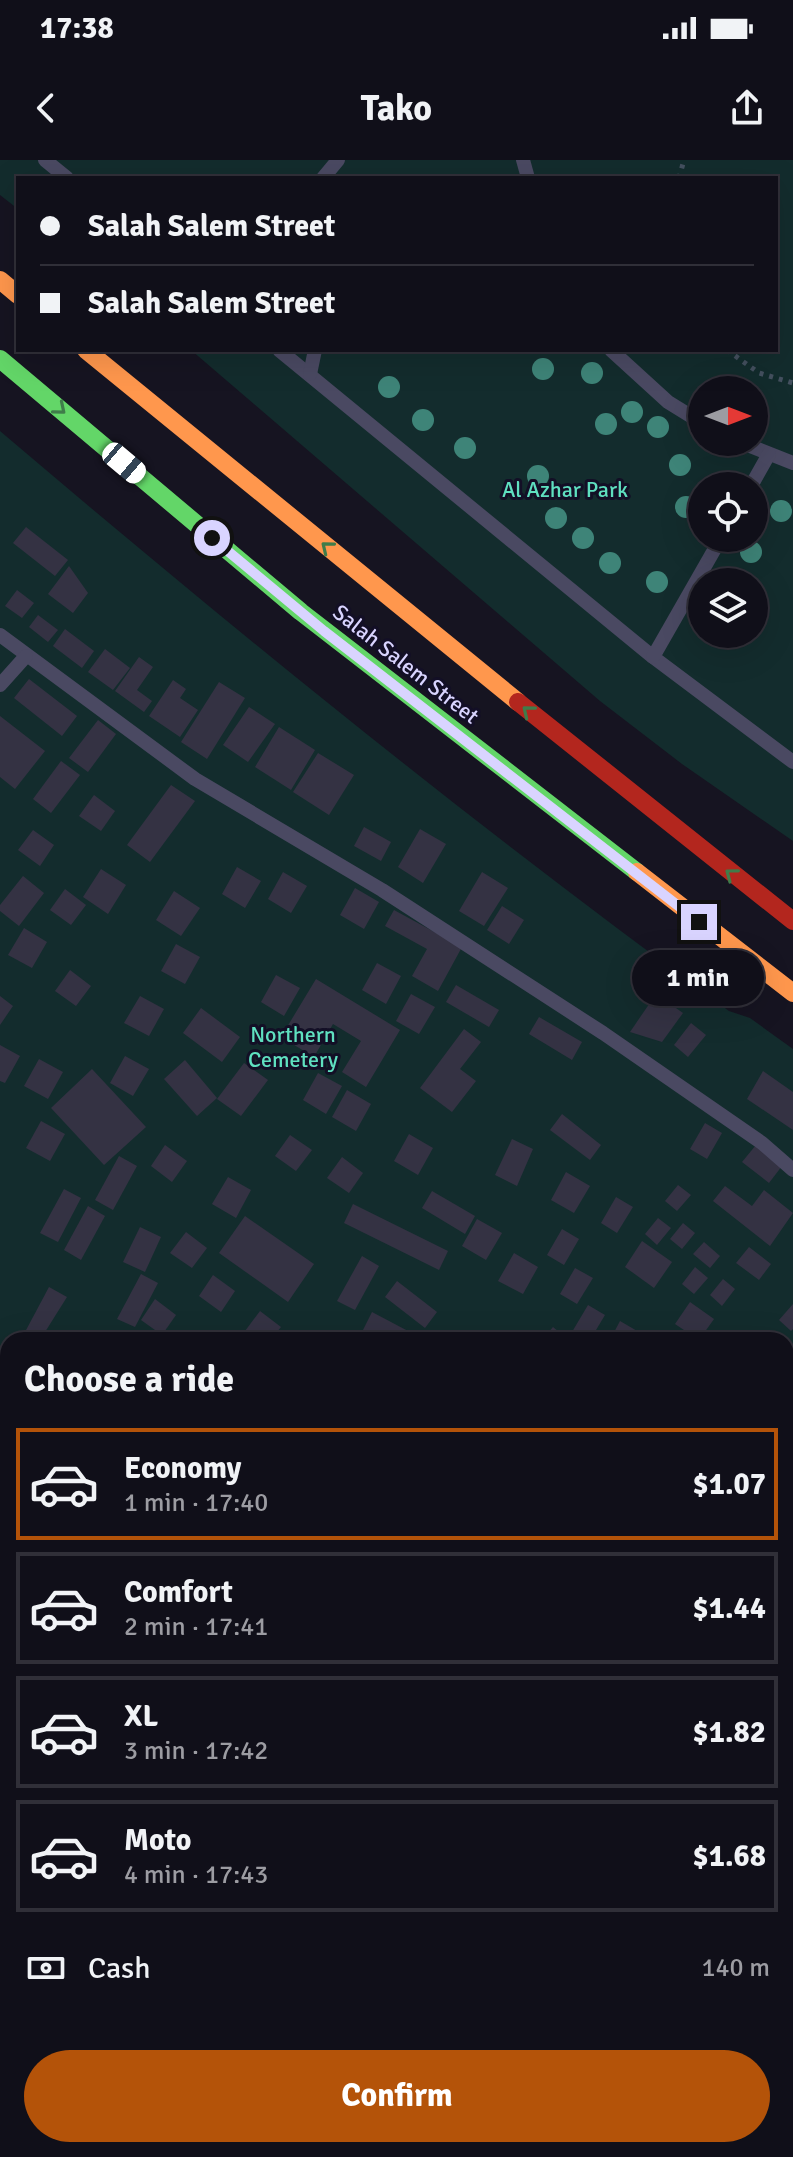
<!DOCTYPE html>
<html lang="en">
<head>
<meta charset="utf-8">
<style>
	:root { --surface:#100f19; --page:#191822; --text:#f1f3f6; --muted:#9c9ca2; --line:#302f38; --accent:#b45309 }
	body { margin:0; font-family:Signika,sans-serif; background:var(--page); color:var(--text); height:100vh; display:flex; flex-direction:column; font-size:30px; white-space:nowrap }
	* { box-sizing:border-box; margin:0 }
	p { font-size:26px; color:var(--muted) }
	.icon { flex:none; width:44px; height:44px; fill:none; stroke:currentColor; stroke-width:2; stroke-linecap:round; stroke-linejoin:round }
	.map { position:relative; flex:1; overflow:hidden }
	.panel { position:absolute; left:0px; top:1172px; width:794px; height:826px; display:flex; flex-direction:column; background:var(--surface); border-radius:24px 24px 0 0; box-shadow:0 8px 32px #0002,0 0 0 2px var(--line) }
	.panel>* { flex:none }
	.guide { position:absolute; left:16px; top:16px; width:762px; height:176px; border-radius:0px; box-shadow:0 8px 32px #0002,0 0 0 2px var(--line); display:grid; align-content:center; height:176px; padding:0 24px; background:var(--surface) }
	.needle { width:52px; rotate:90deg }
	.fabs { position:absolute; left:688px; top:216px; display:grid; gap:16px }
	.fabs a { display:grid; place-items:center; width:80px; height:80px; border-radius:50%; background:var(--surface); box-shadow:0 8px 32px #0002,0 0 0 2px var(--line); font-size:40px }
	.end { position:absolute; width:36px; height:36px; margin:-18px; border:10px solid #d9d4ff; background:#111; box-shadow:0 0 0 4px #111 }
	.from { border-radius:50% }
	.bubble { position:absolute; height:56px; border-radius:28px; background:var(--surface); box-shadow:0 8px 32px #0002,0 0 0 2px var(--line); font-size:26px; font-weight:800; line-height:56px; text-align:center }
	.car { position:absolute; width:24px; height:48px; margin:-24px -12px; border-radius:10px; box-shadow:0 0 6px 2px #0007; background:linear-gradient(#fff 24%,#345 0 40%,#fff 0 76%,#345 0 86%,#fff 0) }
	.guide b { display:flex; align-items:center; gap:28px; height:76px; font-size:30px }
	.guide b+b { border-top:2px solid var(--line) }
	.guide i { width:20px; height:20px; background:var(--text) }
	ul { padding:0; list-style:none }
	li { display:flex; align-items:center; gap:24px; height:112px; margin:0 16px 12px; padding:0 8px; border:4px solid var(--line); border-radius:0px }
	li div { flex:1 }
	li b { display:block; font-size:30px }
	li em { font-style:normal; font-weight:800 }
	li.selected { border-color:var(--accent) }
	li>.icon { width:72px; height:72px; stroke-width:1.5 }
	h2 { padding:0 24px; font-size:36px; line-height:96px }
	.pay { display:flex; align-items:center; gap:20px; height:88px; padding:0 24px; font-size:30px }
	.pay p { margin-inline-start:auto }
	.primary-button { display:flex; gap:16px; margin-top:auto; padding:16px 24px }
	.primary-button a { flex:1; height:92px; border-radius:48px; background:var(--accent); color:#fff; font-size:32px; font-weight:800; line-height:92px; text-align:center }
	.status { display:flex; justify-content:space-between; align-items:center; height:56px; padding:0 40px; background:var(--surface); direction:ltr }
	.status svg { height:22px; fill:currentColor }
	header { display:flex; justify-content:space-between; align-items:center; height:104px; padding:0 24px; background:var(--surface); font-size:36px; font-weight:800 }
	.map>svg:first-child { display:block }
</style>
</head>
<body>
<div class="status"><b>17:38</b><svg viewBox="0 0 49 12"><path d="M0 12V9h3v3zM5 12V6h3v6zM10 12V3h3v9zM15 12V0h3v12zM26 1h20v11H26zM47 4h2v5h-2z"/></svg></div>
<header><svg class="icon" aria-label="back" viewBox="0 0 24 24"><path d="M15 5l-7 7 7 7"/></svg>Tako<svg class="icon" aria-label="share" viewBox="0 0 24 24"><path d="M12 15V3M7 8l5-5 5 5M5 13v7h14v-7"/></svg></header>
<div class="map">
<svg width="793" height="1997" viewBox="0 0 793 1997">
	<rect width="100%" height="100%" fill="#161421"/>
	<g fill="#132c2d" fill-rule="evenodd">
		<path d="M 0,0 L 793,0 L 793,681 L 682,604 L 600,541 L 191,190 L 776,190 L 776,18 L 18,18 L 18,49 L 0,35 ZM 702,230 L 754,230 L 754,282 L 702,282 ZM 702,326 L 754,326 L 754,378 L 702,378 ZM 702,422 L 754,422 L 754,474 L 702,474 Z"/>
		<path d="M 0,271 C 236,472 478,668 729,851 L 750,858 L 793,889 L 793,1997 L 0,1997 ZM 8,1180 L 786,1180 L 786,1990 L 8,1990 Z"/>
	</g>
	<g fill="#343243">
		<polygon points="26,367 68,400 55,416 13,383"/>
		<polygon points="69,406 88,433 73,453 48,434"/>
		<polygon points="17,430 34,443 22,458 5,446"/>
		<polygon points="38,455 58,470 48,482 29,467"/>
		<polygon points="65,469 94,491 82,508 53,486"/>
		<polygon points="105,489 130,508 113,530 88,512"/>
		<polygon points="139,497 153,507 137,530 152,541 144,552 115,531"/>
		<polygon points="29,519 77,556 62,576 14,538"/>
		<polygon points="173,520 186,529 180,538 198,550 180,577 149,556"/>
		<polygon points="219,522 245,538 207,599 181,582"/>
		<polygon points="249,547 275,564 248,602 223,585"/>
		<polygon points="0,556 45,591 15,629 0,617"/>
		<polygon points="98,560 116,574 88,612 69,598"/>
		<polygon points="279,567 315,590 291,630 255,607"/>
		<polygon points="318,593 354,615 329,655 293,632"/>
		<polygon points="61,601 80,615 51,653 33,639"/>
		<polygon points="171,625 195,641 150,702 127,685"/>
		<polygon points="94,635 115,651 101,671 79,656"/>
		<polygon points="364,667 391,682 381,701 354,686"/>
		<polygon points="420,669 446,684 423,723 398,707"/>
		<polygon points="33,670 54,685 40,706 18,690"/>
		<polygon points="237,707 261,721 245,748 222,734"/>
		<polygon points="101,709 126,725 108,754 83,737"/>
		<polygon points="283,712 307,726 291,753 268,739"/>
		<polygon points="482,712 508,728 484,766 459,751"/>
		<polygon points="23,716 44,733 19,766 0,751 0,745"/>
		<polygon points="355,728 379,742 364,769 340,755"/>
		<polygon points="65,729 86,745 71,765 50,750"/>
		<polygon points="174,731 200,748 181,776 156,760"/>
		<polygon points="502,746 524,760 509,784 487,770"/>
		<polygon points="394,750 462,787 438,831 412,816 427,789 385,766"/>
		<polygon points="24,768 47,782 32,808 8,795"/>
		<polygon points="176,784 200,797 185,824 161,811"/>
		<polygon points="377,803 401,816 386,844 362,830"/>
		<polygon points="70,810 91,826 76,846 55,831"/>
		<polygon points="276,815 300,828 284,856 261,842"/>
		<polygon points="316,819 400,870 366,927 342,912 361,881 333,864 314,897 281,877"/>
		<polygon points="456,825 499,850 489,867 446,842"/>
		<polygon points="411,834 435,847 419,874 396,861"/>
		<polygon points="656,834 683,853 662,882 630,872"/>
		<polygon points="0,836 13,846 0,865"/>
		<polygon points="140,836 164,849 149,876 124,863"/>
		<polygon points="201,848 240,877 222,902 183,873"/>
		<polygon points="539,857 582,882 572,900 529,874"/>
		<polygon points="691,863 706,875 688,897 674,885"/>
		<polygon points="464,869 481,882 460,909 476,921 452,952 420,928"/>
		<polygon points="0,885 20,896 5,923 0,921"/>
		<polygon points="125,896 149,909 133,936 110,923"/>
		<polygon points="39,899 63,912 48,939 24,926"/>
		<polygon points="185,900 217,938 197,956 164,919"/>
		<polygon points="244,903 268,920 241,956 217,939"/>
		<polygon points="92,909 146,967 104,1005 51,948"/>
		<polygon points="763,911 793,932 793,970 747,939"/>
		<polygon points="318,913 342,926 326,954 303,940"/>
		<polygon points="347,930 371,944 356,971 332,957"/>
		<polygon points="562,954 601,985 590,1000 550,970"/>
		<polygon points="41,961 65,974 50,1001 26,988"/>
		<polygon points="705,963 722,973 707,999 690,989"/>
		<polygon points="409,974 433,988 418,1015 394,1001"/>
		<polygon points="290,975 312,990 296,1011 275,996"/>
		<polygon points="512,979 533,989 517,1026 495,1015"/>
		<polygon points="165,985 187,1001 172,1022 151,1006"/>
		<polygon points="756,985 782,1006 769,1023 742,1002"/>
		<polygon points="119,996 137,1006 113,1050 95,1040"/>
		<polygon points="342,997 363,1013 349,1033 327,1018"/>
		<polygon points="566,1012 590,1026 574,1053 551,1040"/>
		<polygon points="228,1017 251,1030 236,1058 212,1044"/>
		<polygon points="678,1025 691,1035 677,1051 665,1041"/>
		<polygon points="725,1026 752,1046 764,1030 793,1053 770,1086 713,1041"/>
		<polygon points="64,1029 81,1038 58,1082 40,1073"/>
		<polygon points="432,1031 475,1056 465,1074 422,1048"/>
		<polygon points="616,1037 633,1047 617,1073 601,1063"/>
		<polygon points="353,1044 448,1091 439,1110 344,1063"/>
		<polygon points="88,1046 105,1056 81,1100 64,1090"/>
		<polygon points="245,1056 314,1104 288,1142 219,1093"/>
		<polygon points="658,1058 671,1068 657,1085 645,1074"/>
		<polygon points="477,1059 502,1073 486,1100 462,1086"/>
		<polygon points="683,1063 695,1073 682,1089 670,1079"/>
		<polygon points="140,1067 161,1077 145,1112 123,1102"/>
		<polygon points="562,1069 579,1079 564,1105 547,1095"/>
		<polygon points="186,1072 207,1088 192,1108 170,1093"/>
		<polygon points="642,1081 672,1102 654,1128 625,1107"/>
		<polygon points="704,1082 720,1096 710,1108 693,1094"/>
		<polygon points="749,1087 771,1104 759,1120 736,1103"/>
		<polygon points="514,1093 538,1107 523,1134 498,1121"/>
		<polygon points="362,1096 379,1106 355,1150 337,1141"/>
		<polygon points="695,1107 708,1118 694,1134 682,1124"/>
		<polygon points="575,1108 593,1118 577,1144 560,1134"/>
		<polygon points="141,1114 158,1123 135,1167 117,1159"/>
		<polygon points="213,1115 235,1131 221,1152 199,1136"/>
		<polygon points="723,1119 735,1129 722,1146 710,1135"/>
		<polygon points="397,1121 437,1152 425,1168 385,1137"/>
		<polygon points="49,1127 67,1137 40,1180 25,1172"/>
		<polygon points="155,1139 176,1155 162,1175 141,1160"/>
		<polygon points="690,1142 714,1159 699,1180 675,1164"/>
		<polygon points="793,1144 793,1169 791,1171 779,1160"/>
		<polygon points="588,1145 605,1155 590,1180 572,1172"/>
		<polygon points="260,1151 281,1167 271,1180 256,1180 245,1171"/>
		<polygon points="372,1152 408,1171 403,1180 358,1180"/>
		<polygon points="620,1161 644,1175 641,1180 610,1180"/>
		<polygon points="553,1167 565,1177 562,1180 542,1180"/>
		<polygon points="793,1552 793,1579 789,1584 786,1560"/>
		<polygon points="793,1659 793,1687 786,1696 786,1668"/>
		<polygon points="786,1813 793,1818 793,1841 786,1851"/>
		<polygon points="786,1936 793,1940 793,1981 786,1977"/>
		<polygon points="240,1990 265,1990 259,1997 234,1997"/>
	</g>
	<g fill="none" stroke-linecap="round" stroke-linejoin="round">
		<g stroke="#44505f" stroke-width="5" stroke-dasharray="4 6" stroke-linecap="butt">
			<polyline points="679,18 684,0"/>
			<polyline points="727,190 759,213 793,223"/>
		</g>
		<g stroke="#4a4962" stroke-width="14">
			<polyline points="45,0 67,18"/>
			<polyline points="523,0 528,18"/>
			<polyline points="323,18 338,0"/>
			<polyline points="279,190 653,497 793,602"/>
			<polyline points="611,190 668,242 702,263"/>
			<polyline points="310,214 315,190"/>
			<polyline points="740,282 793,303"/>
			<polyline points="751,326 769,294"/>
			<polyline points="0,475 195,619 382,730 603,873 762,983 793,1010"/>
			<polyline points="653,497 721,378"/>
			<polyline points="0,525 26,496"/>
		</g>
		<g stroke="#4a4962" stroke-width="28">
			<polyline points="0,1464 8,1470"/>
			<polyline points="786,1608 793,1600"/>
			<polyline points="779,1990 790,1997"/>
			<polyline points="496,1997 502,1990"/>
		</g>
		<polyline stroke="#63d668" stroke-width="18" points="0,199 301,452 637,712"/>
		<g stroke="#ff974d" stroke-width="18">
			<polyline points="0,120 18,135"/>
			<polyline points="86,190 518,542"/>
			<polyline points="637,712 793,833"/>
		</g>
		<polyline stroke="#b3261e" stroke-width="18" points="518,542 793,761"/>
	</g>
	<g fill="#3e8478">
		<circle cx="543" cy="209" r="11"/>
		<circle cx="592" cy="213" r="11"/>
		<circle cx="389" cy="227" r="11"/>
		<circle cx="632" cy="252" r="11"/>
		<circle cx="423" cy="260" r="11"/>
		<circle cx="606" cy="264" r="11"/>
		<circle cx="658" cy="267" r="11"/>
		<circle cx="465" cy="288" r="11"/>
		<circle cx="680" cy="305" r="11"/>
		<circle cx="538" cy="316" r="11"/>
		<circle cx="686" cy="347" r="11"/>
		<circle cx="781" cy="351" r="11"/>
		<circle cx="556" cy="358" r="11"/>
		<circle cx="583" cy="378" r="11"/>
		<circle cx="751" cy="392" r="11"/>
		<circle cx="610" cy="403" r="11"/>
		<circle cx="657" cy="422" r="11"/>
	</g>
	<defs><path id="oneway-chevron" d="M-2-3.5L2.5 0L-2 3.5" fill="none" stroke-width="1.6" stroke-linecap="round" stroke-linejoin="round" transform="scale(2)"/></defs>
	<g stroke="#3f7c4a">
		<use href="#oneway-chevron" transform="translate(60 249) rotate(40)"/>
		<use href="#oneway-chevron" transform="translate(327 387) rotate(-141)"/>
		<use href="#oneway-chevron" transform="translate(528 551) rotate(-141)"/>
		<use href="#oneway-chevron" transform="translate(731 714) rotate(-143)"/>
	</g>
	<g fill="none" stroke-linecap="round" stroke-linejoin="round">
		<polyline stroke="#d9d4ff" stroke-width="10" points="212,378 324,471 699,762"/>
	</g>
	<g text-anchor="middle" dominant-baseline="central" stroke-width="6" stroke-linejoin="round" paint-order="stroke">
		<g font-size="22" fill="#5fe0c0" stroke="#130f26">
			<text x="565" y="329">Al Azhar Park</text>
			<text x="293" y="874">Northern<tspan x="293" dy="25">Cemetery</tspan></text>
		</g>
		<g font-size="22" fill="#d9d4ff" stroke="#130f26">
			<text transform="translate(406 504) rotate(38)">Salah Salem Street</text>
		</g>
	</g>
</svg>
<div class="fabs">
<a><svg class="needle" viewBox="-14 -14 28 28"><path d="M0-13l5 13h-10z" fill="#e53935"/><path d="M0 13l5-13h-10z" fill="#9c9ca2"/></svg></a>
<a><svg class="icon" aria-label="locate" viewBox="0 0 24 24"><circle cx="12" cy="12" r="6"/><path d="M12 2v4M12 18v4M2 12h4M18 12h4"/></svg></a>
<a><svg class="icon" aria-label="layers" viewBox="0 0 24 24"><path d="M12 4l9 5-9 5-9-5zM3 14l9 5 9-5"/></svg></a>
</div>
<i class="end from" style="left:212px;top:378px"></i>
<i class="end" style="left:699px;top:762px"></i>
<div class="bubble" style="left:632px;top:790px;width:132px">1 min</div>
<i class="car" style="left:124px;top:303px;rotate:130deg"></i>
<div class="guide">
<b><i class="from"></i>Salah Salem Street</b>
<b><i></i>Salah Salem Street</b>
</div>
<section class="panel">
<h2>Choose a ride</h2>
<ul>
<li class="selected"><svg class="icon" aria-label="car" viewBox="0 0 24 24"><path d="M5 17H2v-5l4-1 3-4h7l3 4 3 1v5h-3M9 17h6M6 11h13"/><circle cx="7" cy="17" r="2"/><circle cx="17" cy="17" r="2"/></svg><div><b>Economy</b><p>1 min · 17:40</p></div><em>$1.07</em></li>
<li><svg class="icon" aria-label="car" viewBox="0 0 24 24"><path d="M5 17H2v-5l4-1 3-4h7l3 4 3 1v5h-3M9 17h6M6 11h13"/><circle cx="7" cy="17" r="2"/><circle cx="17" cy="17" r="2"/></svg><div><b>Comfort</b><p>2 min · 17:41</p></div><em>$1.44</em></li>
<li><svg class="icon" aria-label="car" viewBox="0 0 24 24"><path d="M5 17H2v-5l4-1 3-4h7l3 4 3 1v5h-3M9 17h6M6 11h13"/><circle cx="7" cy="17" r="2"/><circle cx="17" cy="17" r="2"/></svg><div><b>XL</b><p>3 min · 17:42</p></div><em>$1.82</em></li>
<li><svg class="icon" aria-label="car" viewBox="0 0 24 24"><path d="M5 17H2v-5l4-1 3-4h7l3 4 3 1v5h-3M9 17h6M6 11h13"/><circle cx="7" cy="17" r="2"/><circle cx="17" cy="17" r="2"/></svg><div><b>Moto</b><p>4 min · 17:43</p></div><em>$1.68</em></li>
</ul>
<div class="pay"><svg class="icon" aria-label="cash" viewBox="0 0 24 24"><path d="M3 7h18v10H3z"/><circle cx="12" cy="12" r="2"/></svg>Cash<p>140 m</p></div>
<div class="primary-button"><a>Confirm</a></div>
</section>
</div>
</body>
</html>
